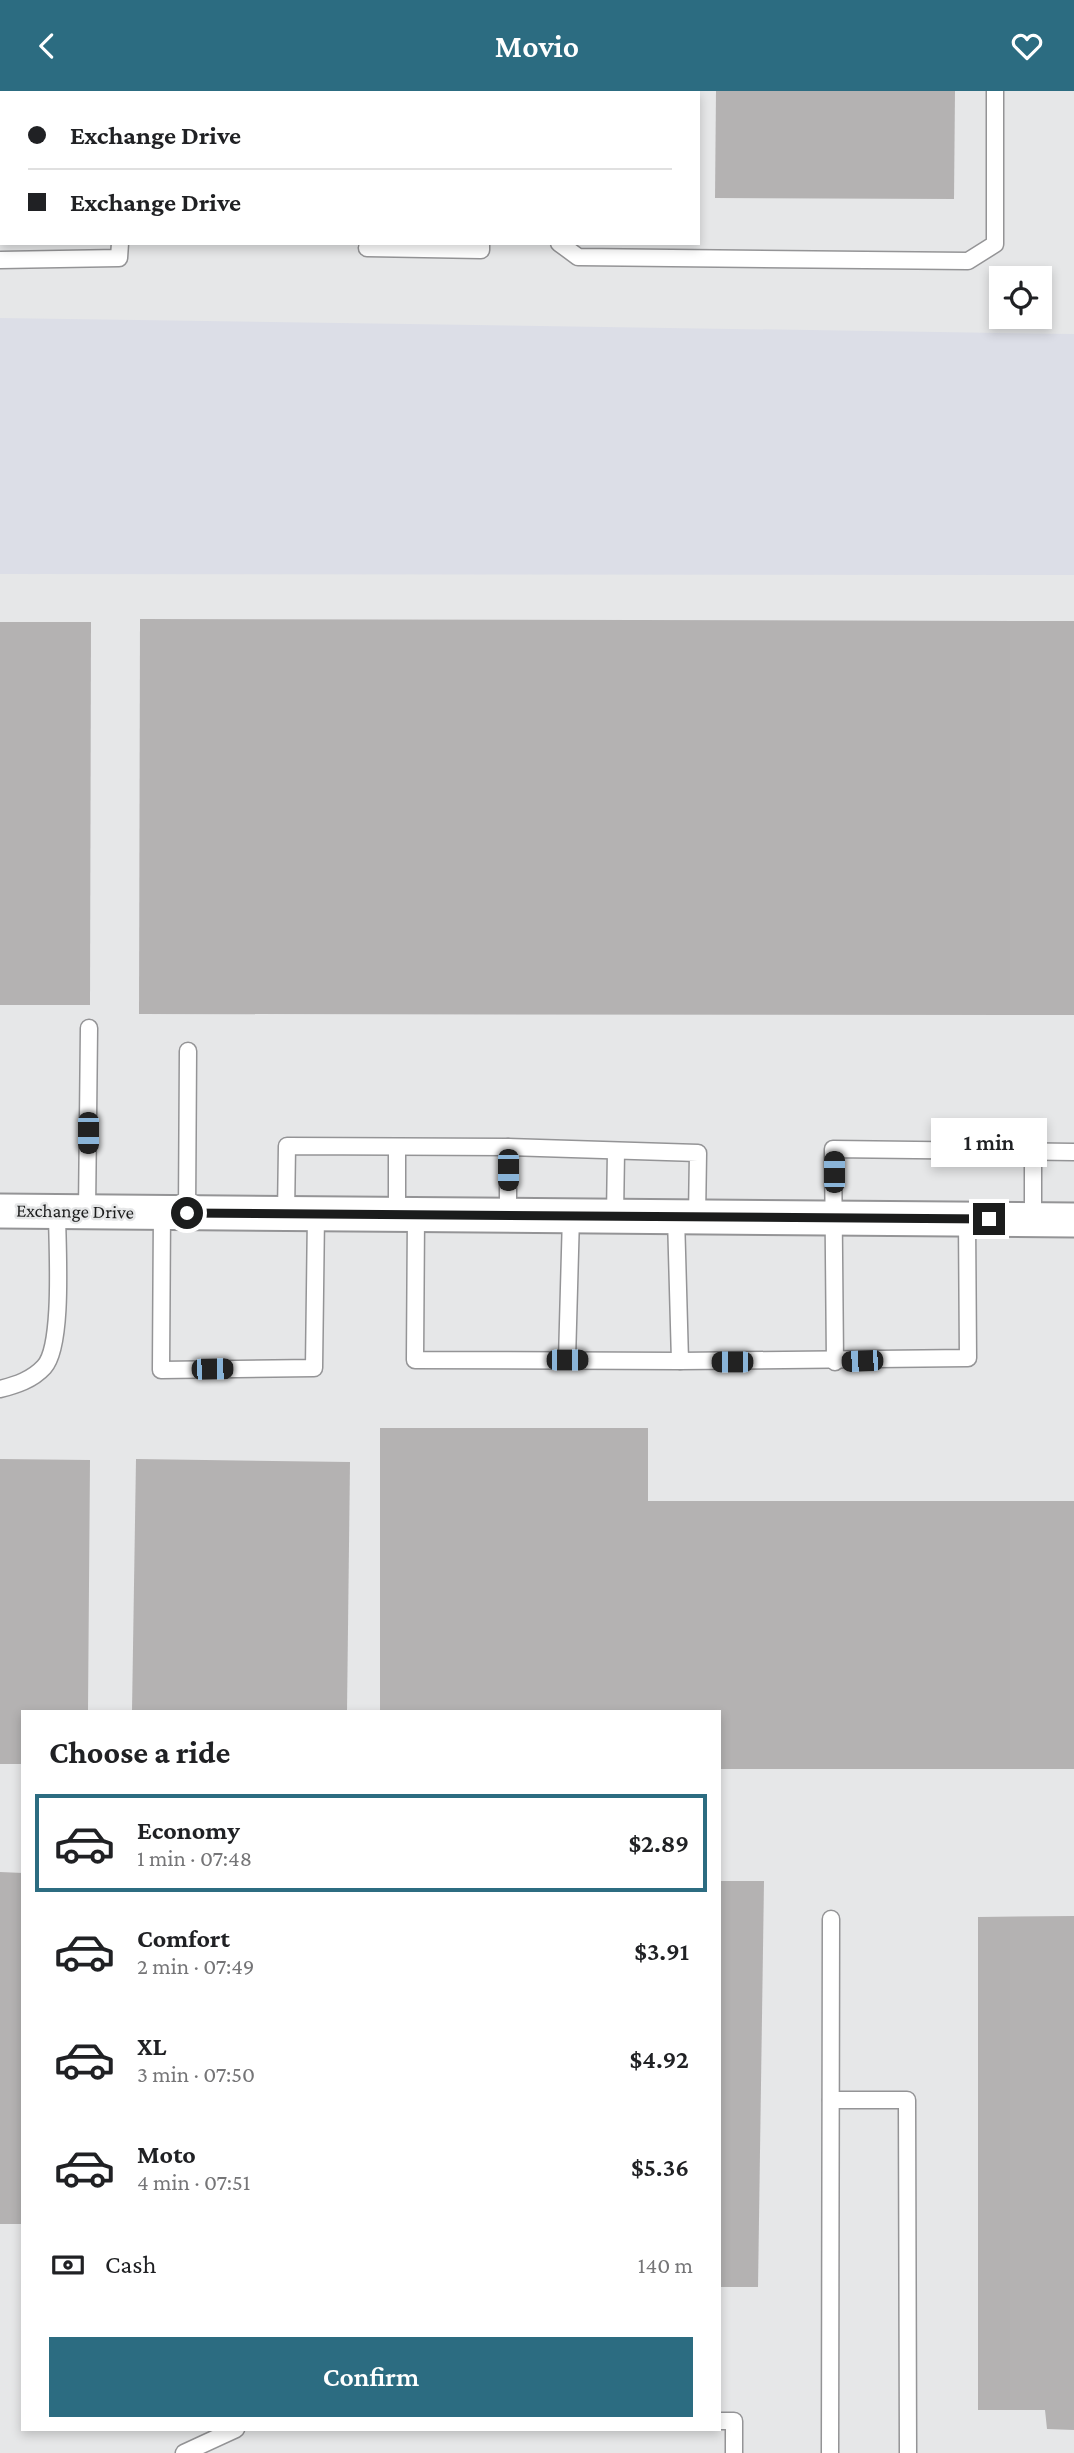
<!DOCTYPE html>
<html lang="en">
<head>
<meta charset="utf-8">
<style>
	:root { --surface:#fff; --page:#f2f2f2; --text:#202124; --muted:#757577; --line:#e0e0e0; --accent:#2c6c81 }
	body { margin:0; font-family:"Crimson Pro",serif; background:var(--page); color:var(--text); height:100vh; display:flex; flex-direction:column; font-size:26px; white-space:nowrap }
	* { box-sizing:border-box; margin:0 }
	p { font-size:23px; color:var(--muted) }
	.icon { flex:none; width:38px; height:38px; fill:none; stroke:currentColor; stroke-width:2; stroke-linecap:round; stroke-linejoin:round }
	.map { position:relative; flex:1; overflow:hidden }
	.sheet { position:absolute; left:21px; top:1619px; width:700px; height:721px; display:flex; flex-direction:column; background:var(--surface); border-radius:0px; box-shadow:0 4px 10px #0003 }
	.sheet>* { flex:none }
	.top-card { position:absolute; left:0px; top:0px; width:700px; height:154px; box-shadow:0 4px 10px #0003; display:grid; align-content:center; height:154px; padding:0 28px; background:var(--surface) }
	.fabs { position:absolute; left:989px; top:175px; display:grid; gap:14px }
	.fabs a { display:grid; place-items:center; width:63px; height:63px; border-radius:0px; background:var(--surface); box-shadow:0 4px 10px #0003; font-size:35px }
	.end { position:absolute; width:32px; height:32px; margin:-16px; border:9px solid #1b1c1c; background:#fff; box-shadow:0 0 0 4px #fff }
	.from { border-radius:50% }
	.bubble { position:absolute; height:49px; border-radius:0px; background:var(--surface); box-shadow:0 4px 10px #0003; font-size:23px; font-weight:600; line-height:49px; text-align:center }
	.car { position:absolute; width:21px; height:42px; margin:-21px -10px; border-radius:9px; box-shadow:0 0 5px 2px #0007; background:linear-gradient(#222 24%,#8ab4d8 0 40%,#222 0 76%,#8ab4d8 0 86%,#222 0) }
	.top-card b { display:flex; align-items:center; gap:24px; height:66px; font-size:26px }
	.top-card b+b { border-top:2px solid var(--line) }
	.top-card i { width:18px; height:18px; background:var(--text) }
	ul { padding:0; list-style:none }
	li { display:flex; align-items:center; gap:21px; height:98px; margin:0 14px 10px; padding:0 14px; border:4px solid transparent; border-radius:0px }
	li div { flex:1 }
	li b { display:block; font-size:26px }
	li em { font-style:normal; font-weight:600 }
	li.active { border-color:var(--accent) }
	li>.icon { width:63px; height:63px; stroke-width:1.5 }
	h2 { padding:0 28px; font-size:32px; line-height:84px }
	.pay { display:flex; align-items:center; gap:18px; height:77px; padding:0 28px; font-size:26px }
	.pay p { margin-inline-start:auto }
	.primary-button { display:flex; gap:14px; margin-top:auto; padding:14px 28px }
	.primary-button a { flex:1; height:80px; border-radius:0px; background:var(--accent); color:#fff; font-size:28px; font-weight:600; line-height:80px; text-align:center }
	header { display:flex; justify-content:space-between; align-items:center; height:91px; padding:0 28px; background:var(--accent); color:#fff; font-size:32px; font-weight:600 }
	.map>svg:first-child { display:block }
</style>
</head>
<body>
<header><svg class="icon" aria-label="back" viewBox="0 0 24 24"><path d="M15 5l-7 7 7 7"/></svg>Movio<svg class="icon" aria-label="heart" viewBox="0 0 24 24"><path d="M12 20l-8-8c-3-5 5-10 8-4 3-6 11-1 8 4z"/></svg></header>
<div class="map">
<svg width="1074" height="2362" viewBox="0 0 1074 2362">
	<rect width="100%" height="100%" fill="#e6e7e8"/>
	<polygon fill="#dcdee7" points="0,227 1074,243 1074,484 0,483"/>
	<g fill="#b4b2b2">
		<polygon points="716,0 955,0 954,108 715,107"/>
		<polygon points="140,528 1074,530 1074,924 139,923"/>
		<polygon points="0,531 91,531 90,914 0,914"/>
		<polygon points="380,1337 648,1337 648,1410 1074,1410 1074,1678 719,1678 719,1620 380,1620"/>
		<polygon points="0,1368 90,1369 88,1620 23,1620 23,1673 0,1673"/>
		<polygon points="136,1368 350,1371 347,1620 132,1620"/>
		<polygon points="0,1781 23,1782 23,2133 0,2133"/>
		<polygon points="719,1790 764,1790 758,2196 719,2196"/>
		<polygon points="1074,1825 1074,2339 1047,2338 1045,2319 978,2319 978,1826"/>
	</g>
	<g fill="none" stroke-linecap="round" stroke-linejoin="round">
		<g stroke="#949496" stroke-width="19">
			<g id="lane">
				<polyline points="480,0 480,2"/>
				<polyline points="134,2 134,0"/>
				<polyline points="561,2 561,0"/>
				<polyline points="559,152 578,166 968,170 995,153 995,0"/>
				<polyline points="367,157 481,159 481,152"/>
				<polyline points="0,169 119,167 120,152"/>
				<polyline points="397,1056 397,1123"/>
				<polyline points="508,1056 508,1124"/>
				<polyline points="1033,1060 1033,1128"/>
				<polyline points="87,1121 89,937"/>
				<polyline points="162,1121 161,1279 314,1277 316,1123"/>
				<polyline points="187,1122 188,960"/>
				<polyline points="286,1123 287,1055 508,1056 698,1062 697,1126"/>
				<polyline points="416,1124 415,1269 680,1270"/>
				<polyline points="615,1125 616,1060"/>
				<polyline points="676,1126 680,1270 968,1267 967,1128"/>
				<polyline points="567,1269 571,1125"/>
				<polyline points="835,1271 833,1058 1074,1061"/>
				<path d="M 0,1298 C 16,1294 32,1289 44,1276 C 64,1255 57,1153 57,1121"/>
				<polyline points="831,2009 907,2009 908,2362"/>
				<polyline points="719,2330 734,2330 734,2362"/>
				<polyline points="184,2362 236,2338"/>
				<polyline points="830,2362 831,1828"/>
			</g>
		</g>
		<g stroke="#949496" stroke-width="37">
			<polyline id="street" points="0,1120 1074,1129"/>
		</g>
		<use href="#lane" stroke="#fff" stroke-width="16"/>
		<use href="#street" stroke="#fff" stroke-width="33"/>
	</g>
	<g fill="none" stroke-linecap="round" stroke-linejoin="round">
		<polyline stroke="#1b1c1c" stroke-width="9" points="187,1122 989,1128"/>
	</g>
	<g text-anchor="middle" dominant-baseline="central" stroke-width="5" stroke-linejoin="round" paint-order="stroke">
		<g font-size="19" fill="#1b1c1c" stroke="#e6e7e8">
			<text transform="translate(75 1120) rotate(1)">Exchange Drive</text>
		</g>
	</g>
</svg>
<div class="fabs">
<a><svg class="icon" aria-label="locate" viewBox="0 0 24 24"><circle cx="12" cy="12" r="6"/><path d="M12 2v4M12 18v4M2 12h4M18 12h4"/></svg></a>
</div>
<i class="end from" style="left:187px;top:1122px"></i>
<i class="end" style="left:989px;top:1128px"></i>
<div class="bubble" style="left:931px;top:1027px;width:116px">1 min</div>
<i class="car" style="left:88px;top:1042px;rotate:180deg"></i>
<i class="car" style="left:508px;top:1079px;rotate:180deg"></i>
<i class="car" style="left:834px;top:1081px;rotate:0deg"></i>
<i class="car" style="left:567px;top:1269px;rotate:90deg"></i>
<i class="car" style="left:862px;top:1270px;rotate:268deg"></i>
<i class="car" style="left:732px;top:1271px;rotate:270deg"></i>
<i class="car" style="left:212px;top:1278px;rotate:89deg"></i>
<div class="top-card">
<b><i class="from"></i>Exchange Drive</b>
<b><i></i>Exchange Drive</b>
</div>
<section class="sheet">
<h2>Choose a ride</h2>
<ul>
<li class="active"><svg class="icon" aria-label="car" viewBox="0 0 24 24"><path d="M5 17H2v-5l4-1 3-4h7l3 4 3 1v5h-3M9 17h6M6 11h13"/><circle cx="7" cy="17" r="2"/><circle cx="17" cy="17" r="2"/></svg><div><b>Economy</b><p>1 min · 07:48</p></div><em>$2.89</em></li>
<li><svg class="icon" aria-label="car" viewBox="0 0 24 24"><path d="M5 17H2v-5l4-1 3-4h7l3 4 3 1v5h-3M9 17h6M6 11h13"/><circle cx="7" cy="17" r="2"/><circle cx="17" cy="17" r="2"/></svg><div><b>Comfort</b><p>2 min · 07:49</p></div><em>$3.91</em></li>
<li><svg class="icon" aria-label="car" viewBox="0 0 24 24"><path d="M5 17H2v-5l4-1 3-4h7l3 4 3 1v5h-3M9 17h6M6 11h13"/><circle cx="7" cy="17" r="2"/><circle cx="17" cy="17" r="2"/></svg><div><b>XL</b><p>3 min · 07:50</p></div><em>$4.92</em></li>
<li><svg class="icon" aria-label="car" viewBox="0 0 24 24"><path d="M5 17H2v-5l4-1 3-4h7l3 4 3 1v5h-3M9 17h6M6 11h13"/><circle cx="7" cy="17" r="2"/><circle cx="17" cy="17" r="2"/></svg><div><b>Moto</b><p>4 min · 07:51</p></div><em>$5.36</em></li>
</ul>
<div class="pay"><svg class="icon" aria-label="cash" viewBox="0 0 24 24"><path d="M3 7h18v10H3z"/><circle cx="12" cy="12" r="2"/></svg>Cash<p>140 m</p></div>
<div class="primary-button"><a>Confirm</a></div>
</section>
</div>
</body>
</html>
